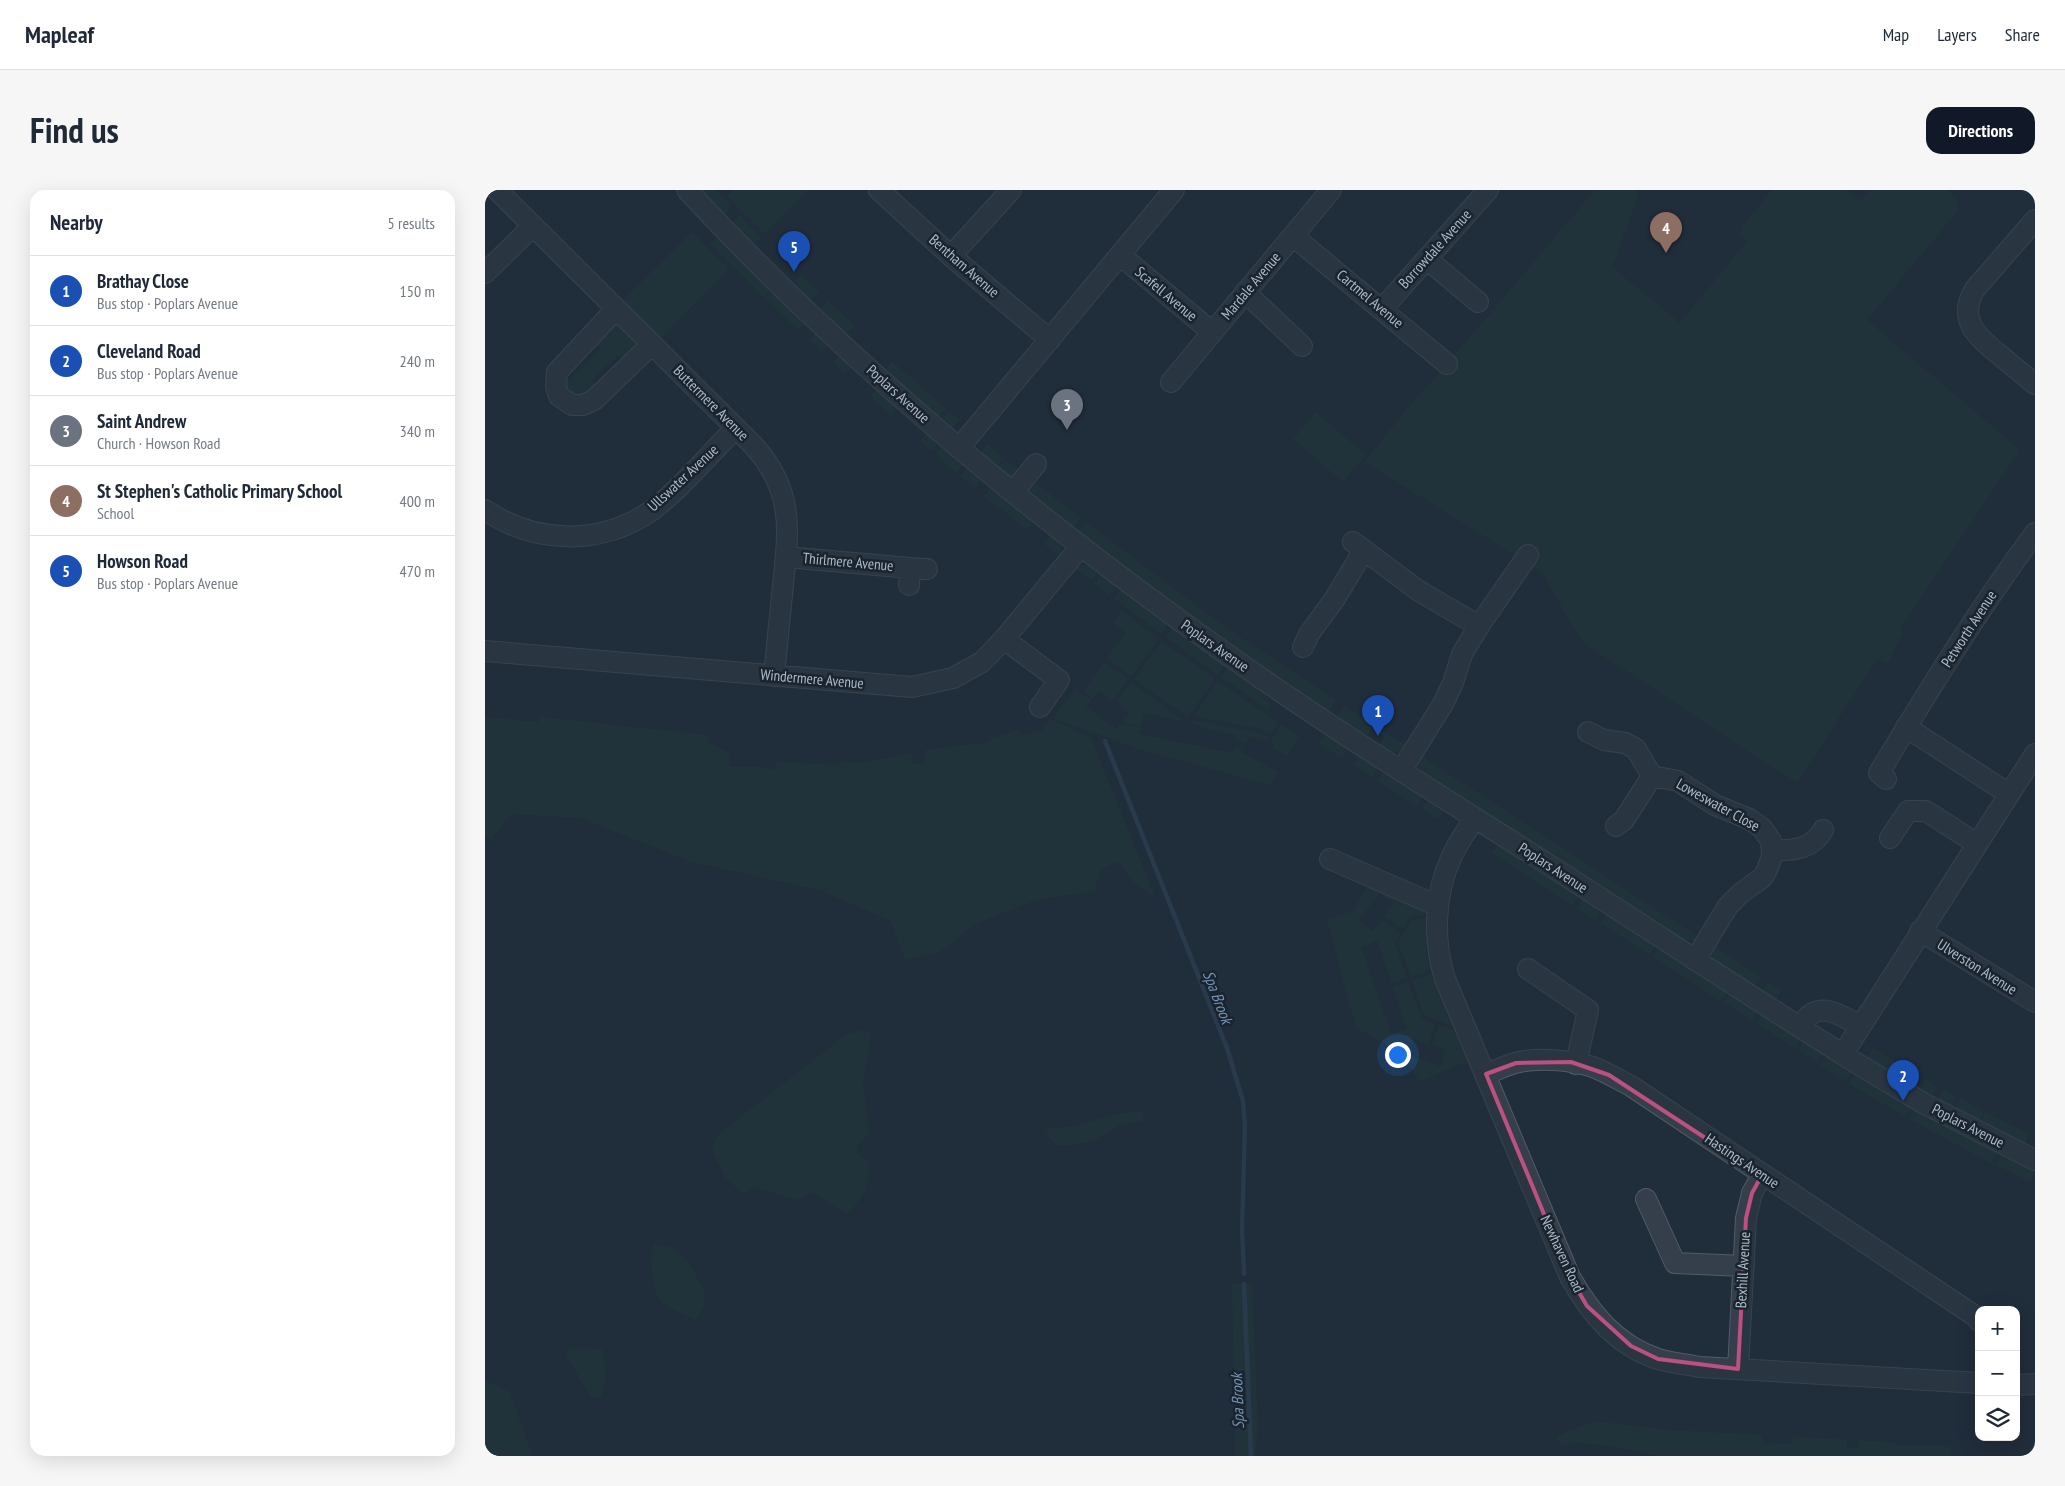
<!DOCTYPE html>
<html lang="en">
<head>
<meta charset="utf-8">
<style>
	body { margin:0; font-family:"PT Sans Narrow",sans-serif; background:#f6f6f7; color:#1f2937 }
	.controls { position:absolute; right:15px; bottom:15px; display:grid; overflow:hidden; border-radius:10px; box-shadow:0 5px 20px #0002 }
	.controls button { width:45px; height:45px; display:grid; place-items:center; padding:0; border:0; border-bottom:1px solid #e0e1e3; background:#fff; color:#1f2937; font:25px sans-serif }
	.you { position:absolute; left:912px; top:864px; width:18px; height:18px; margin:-12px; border:4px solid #fff; border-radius:50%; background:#1a73e8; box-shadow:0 0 0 8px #1a73e833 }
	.badge { display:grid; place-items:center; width:32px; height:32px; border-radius:50%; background:#111827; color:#fff; font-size:16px; font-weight:700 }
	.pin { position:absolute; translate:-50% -41px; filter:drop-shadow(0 1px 2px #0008) }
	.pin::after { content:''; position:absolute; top:26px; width:18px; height:15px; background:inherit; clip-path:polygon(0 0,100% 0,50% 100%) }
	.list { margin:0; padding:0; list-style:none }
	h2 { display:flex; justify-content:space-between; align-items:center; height:65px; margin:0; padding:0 20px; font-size:21px }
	h2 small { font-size:16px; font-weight:400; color:#747a83 }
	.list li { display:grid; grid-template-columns:32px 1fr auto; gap:15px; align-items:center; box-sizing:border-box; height:70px; padding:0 20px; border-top:1px solid #e0e1e3 }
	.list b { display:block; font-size:19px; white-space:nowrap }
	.list p { margin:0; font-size:16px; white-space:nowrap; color:#747a83 }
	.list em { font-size:16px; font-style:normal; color:#747a83 }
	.icon { flex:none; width:28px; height:28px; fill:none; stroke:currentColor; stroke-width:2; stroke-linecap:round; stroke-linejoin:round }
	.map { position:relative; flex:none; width:1550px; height:1266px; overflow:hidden; border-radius:15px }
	header { display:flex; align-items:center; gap:30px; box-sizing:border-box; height:70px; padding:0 25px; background:#fff; border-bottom:1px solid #e0e1e3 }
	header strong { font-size:24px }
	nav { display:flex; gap:28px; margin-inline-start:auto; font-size:18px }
	.intro { display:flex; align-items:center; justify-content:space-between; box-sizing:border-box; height:120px; padding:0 30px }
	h1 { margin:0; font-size:35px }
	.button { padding:12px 22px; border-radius:15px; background:#111827; color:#fff; font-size:18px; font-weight:700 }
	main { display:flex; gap:30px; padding:0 30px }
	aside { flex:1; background:#fff; border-radius:15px; box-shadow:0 5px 20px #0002 }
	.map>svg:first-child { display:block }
</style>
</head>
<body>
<header>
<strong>Mapleaf</strong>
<nav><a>Map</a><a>Layers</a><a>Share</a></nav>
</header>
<div class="intro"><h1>Find us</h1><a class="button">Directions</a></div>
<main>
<aside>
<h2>Nearby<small>5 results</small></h2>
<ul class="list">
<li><span class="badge" style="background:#1a4fb4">1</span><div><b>Brathay Close</b><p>Bus stop · Poplars Avenue</p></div><em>150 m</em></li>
<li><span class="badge" style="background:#1a4fb4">2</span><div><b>Cleveland Road</b><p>Bus stop · Poplars Avenue</p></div><em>240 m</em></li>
<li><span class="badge" style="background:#6b7280">3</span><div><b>Saint Andrew</b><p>Church · Howson Road</p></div><em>340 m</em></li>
<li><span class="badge" style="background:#8d6e63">4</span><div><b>St Stephen's Catholic Primary School</b><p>School</p></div><em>400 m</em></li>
<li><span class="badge" style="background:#1a4fb4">5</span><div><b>Howson Road</b><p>Bus stop · Poplars Avenue</p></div><em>470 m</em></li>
</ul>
</aside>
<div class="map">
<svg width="1550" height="1266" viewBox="0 0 1550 1266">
	<rect width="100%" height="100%" fill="#202d3a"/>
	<path fill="#223a3b" d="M211,0H231L244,13V21L237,27Z
		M248,0H323L280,44L242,6Z
		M1110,0H1152V9L1129,72L1126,76L1195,133L1262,51L1255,45L1258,35L1287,0H1361L1375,11L1386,0H1463L1471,9L1474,19L1382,130L1535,260L1415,439L1418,442L1403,474L1392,469L1312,593L1100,454L1084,430L1057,382L880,272L919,222L962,174Z
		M255,25L277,48L266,57L244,35Z
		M207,42L244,79L175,149L137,111Z
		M235,44L288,97L278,107L225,54Z
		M316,85L334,102L324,112L310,90Z
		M289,99L322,130L313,140L280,108Z
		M343,111L370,136L360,146L334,121Z
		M130,134H136L154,153L144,170L132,166L106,191L117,196L108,206L83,208L78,181L83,192L116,159L108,151Z
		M333,141L346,152L336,162L324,150Z
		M357,163L370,174L360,184L348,173Z
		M407,171L461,219L452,229L399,181Z
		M393,197L415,216L406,226L385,206Z
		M464,221L475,230L466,240L455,231Z
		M831,222L881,265L858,292L808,249Z
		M444,241L455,251L446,261L435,251Z
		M458,254L480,273L471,283L450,264Z
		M502,254L519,268L510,278L494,264Z
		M521,270L539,284L527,291L512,280Z
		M484,276L498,288L489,298L475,286Z
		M544,288L596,328L587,340L539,302Z
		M507,297L549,331L542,340L499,306Z
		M601,332L740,437L851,510L841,526L592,343Z
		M568,343L576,356L575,367L559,354Z
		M597,375H606L615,380L607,391L590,378Z
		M617,382L633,394L624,405L609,393Z
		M638,398L684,433L676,444L629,408Z
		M637,420L674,449L646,487L622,468L641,443L628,433Z
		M688,436L741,474L733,485L680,447Z
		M677,451L730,489L703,527L649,489Z
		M620,472L644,489L627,511L614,501L608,509L598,501Z
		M744,475L762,487L783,508L781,511L787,515L783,520L736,487Z
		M733,491L793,532L785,545L776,539L709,526Z
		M646,492L700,532L665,524L658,526L656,536L637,533L644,523L635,516L636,514L632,511Z
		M591,499L606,510L601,517L631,539L635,534L655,537L654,544L747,563L749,557L758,558L756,562L793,582L785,595L657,560L567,528Z
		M859,516L889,535L882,545L878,543L876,547L849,531Z
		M0,527L54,532V527L224,545L223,551L245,564L244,577H280L281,579L290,580L291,572L353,575L354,572L377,573L428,563L427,574H440V560L506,552L505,549L533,540L536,545L557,540L565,529L606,548L670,707L650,694L633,671L615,680L610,701L552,710L490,734L455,762L420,770L406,731L334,700L207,672L95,628L27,624L6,649L0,647Z
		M707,530L775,543L784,548L782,551L777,548L775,551L765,546L760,553L751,550L752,545L716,538V536L705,533Z
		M796,535L814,546L802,566L788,558L789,555L785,552Z
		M891,537L925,558C912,566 906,563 893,557L899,546L889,540Z
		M842,542L862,555L863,559L857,568L834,554Z
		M875,564L894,576L887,587L868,575Z
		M935,565L1215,748L1211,750L1198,752L935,582L934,574Z
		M901,581L939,605L932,616L892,591L897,583Z
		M944,607L961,618L953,629L937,619Z
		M1014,652L1095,704L1087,715L1007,663Z
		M885,693L943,715L941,724L925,727L918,739L899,726L908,713L894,703L874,731L888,741L897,730L916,743L910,753L922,788L907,793L892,751L876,757L906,844L922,839L908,797L923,791L937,829L950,834L944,854L929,849L923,865L955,876L961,860L947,855L954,835L969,840L982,871L934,892C923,864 897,851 871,838L842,729L868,721Z
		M1099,706L1117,718L1110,730L1092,718Z
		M1123,721L1172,753L1164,765L1115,733Z
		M941,728V760L945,780L926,787L913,752L927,730Z
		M1175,755L1244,799L1236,811L1168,767Z
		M1227,755L1276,787L1269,798L1228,770Z
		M946,784L967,836L939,825L927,791Z
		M1284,792L1297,801L1290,812L1276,803Z
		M1246,801L1275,819L1268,831L1239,812Z
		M1278,822L1317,847L1310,858L1271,833Z
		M378,840L386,845L378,894L384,944L371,958L373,965L383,971C386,996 379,1007 362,1024L328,1002L311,1010L271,997L259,1004L240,988L227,960L232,946L360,845Z
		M1320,849L1339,861L1332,872L1313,860Z
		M1388,858L1423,879L1415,891L1381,870Z
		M1342,864L1350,869L1349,871L1353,874L1355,872L1368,880L1361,891L1335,875Z
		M1371,882L1414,907L1412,910L1426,918L1421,927L1364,894Z
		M1441,889L1453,897L1447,907L1435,900Z
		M1458,899L1471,906L1465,917L1452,910Z
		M1476,908L1499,921L1493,933L1470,920Z
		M1431,917L1512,960L1506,973L1424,929Z
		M658,922L657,931L636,935L607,951L588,955H572L561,945L564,938L589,936L636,923Z
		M1500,922L1544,944L1538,957L1494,933Z
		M1517,963L1550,978L1546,992L1511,975Z
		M169,1054L188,1058L204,1073L220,1102L219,1115L211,1130C202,1125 182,1118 176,1111C167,1101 164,1066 169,1054Z
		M747,1094H767L773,1238L770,1266H750Z
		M84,1158L117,1159L121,1185L116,1207L107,1208L81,1166Z
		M0,1191L25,1202L47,1266H0Z
		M1109,1231L1184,1240L1277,1245V1253L1306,1254L1307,1246L1362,1250V1258H1374V1251L1409,1252L1410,1255H1455L1466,1258L1465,1265L1470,1266H1174L1121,1255L1091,1253L1076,1255L1071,1246Z"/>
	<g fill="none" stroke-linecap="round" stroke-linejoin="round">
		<path stroke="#324a63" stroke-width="4.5" d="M620,551L742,858L758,911L760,935L757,1038L759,1084
			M759,1094L766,1266"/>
		<g stroke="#515c68" stroke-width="22">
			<path id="minor" d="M12,0L268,255C309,300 304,338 298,395C295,425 292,456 289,486
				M202,0C364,174 549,328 743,465C847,539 956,606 1064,675C1167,741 1269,809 1373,874L1438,913L1550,970
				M394,0L466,66L565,150
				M1550,30L1490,99C1471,131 1494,148 1517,167C1528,176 1539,185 1550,194
				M808,46L962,174
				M635,65L727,142
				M466,66L526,0
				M942,69L993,112
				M0,83L48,36
				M760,102L817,156
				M131,119L72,182L71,197L74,206L87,215H98L109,210L167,154
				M897,119L1003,0
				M686,192L846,0
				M474,258L689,0
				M528,302L551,274
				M0,320C50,354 115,356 166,321C197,298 223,265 251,238
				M868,352L934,401L994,436
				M301,367L425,378
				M424,395L425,378L442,379
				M519,449L574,490L555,517
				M818,457L824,444L849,410L879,360
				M0,461L427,497L468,488L497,472L519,449L596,356
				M1421,537L1524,604
				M1103,542L1119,550L1140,553L1151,559L1167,586L1193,591L1230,615L1264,629L1277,638L1286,651L1287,666L1282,680L1277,688L1256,703L1243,716L1210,770
				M916,581L958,514L968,493L977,464L994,436L1043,365
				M1401,589L1394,583C1443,501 1493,420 1550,343
				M990,628C981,641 972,654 966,668C949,705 948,751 960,789L1085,1087C1106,1124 1131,1155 1173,1169C1186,1173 1201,1174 1215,1177L1494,1193
				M1131,636L1139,630L1167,586
				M1405,648L1423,621H1441L1492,654
				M1287,660C1307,661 1328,659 1338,640
				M845,669L953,716
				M1435,741L1550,812
				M1043,779L1103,820L1091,874
				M1315,837C1332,808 1351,824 1375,835
				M1358,864L1550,564
				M1001,884C1010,881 1020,876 1030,873C1053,867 1085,870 1108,877C1121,882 1134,890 1146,896L1490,1126L1494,1131
				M1161,1009L1190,1073L1259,1076
				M1253,1179L1261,1028L1267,1003L1277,985
				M1531,1195L1550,1194"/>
		</g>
		<use href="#minor" stroke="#343f4b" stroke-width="20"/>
	</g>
	<path d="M0 0H1550V1266H0ZM1086,872L1124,885L1277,985L1267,1003L1261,1028L1253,1179L1173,1169L1146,1156L1102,1116L1085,1087L1001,884L1031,873Z" fill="#202d3a" fill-opacity=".55" fill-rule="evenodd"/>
	<path fill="none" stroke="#bb5081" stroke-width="4" stroke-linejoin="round" d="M1086,872L1124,885L1277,985L1267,1003L1261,1028L1253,1179L1173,1169L1146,1156L1102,1116L1085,1087L1001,884L1031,873Z"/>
	<g text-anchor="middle" stroke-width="5" stroke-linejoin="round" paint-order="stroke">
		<g font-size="15" fill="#aeb9c7" stroke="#19242f">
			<text transform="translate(950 59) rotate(-48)" y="5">Borrowdale Avenue</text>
			<text transform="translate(479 76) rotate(41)" y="5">Bentham Avenue</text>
			<text transform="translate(766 96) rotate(-50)" y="5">Mardale Avenue</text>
			<text transform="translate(681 104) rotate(40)" y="5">Scafell Avenue</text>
			<text transform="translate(885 109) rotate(40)" y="5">Cartmel Avenue</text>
			<text transform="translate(413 204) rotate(42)" y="5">Poplars Avenue</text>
			<text transform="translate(226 213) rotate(45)" y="5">Buttermere Avenue</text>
			<text transform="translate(198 288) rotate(-43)" y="5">Ullswater Avenue</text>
			<text transform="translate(363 372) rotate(5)" y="5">Thirlmere Avenue</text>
			<text transform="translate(1484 439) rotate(-57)" y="5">Petworth Avenue</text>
			<text transform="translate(730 456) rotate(35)" y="5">Poplars Avenue</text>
			<text transform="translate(327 489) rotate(5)" y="5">Windermere Avenue</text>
			<text transform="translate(1233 615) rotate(29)" y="5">Loweswater Close</text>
			<text transform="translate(1068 678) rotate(33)" y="5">Poplars Avenue</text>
			<text transform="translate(1492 777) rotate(32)" y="5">Ulverston Avenue</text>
			<text transform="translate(1483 936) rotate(27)" y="5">Poplars Avenue</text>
			<text transform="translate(1257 971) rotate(34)" y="5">Hastings Avenue</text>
			<text transform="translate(1077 1064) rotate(65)" y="5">Newhaven Road</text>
			<text transform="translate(1258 1080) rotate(-87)" y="5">Bexhill Avenue</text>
		</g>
		<g font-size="16" font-style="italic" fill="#7492b1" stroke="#19242f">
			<text transform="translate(733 807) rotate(69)" y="6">Spa Brook</text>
			<text transform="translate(752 1211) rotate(-92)" y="6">Spa Brook</text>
		</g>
	</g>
</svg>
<div class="controls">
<button>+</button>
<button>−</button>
<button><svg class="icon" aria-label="layers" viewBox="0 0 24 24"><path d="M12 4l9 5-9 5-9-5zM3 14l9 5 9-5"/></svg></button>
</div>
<div class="you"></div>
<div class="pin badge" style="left:893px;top:546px;background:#1a4fb4">1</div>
<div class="pin badge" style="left:1418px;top:911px;background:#1a4fb4">2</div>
<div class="pin badge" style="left:582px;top:240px;background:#6b7280">3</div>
<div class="pin badge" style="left:1181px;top:63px;background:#8d6e63">4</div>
<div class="pin badge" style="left:309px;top:82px;background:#1a4fb4">5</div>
</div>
</main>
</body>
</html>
